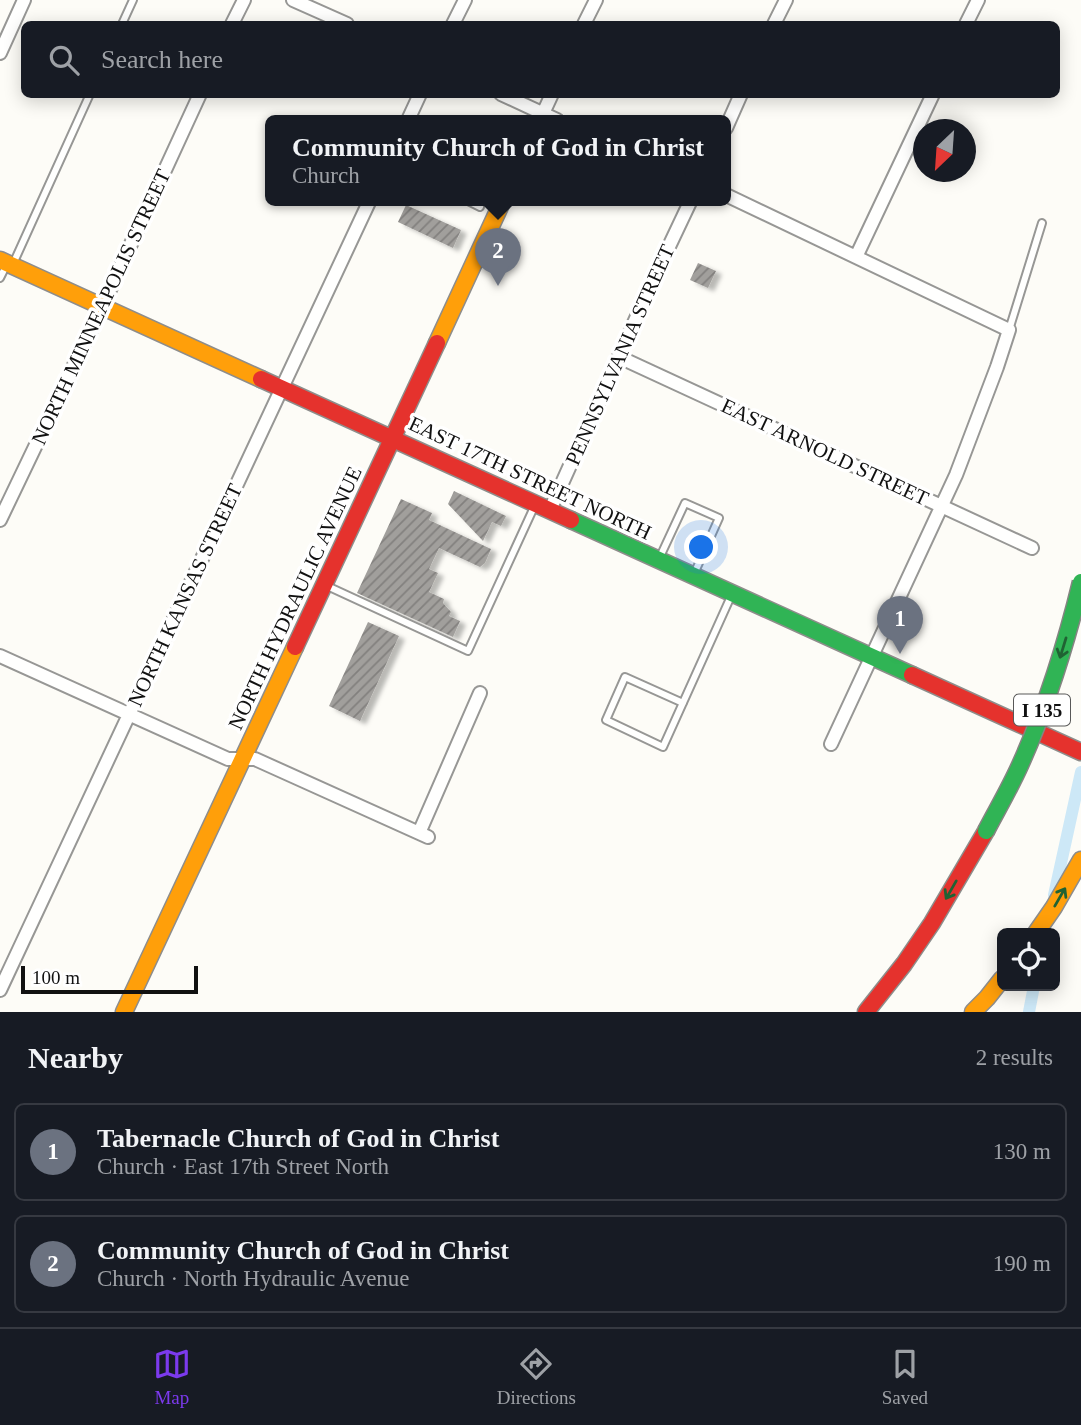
<!DOCTYPE html>
<html lang="en">
<head>
<meta charset="utf-8">
<style>
	body { margin:0; font-family:Georgia,serif; background:#20242c; color:#f1f3f6 }
	.controls { position:absolute; right:21px; bottom:21px; display:grid; overflow:hidden; border-radius:10px; box-shadow:0 4px 18px #0003 }
	.controls button { width:63px; height:63px; display:grid; place-items:center; padding:0; border:0; border-bottom:2px solid #363941; background:#171b24; color:#f1f3f6; font:35px sans-serif }
	.compass { position:absolute; left:913px; top:119px; width:63px; height:63px; border-radius:50%; background:#171b24; box-shadow:0 4px 18px #0003; rotate:205deg }
	.scale { position:absolute; left:21px; bottom:18px; width:177px; box-sizing:border-box; padding-left:7px; border:4px solid #111; border-top:0; font-size:19px; line-height:24px; white-space:nowrap; color:#111; -webkit-text-stroke:5px #fff; paint-order:stroke }
	.you { position:absolute; left:702px; top:548px; width:24px; height:24px; margin:-18px; border:5px solid #fff; border-radius:50%; background:#1a73e8; box-shadow:0 0 0 10px #1a73e833 }
	.badge { display:grid; place-items:center; width:46px; height:46px; border-radius:50%; background:#7c3aed; color:#fff; font-size:23px; font-weight:700 }
	.pin { position:absolute; translate:-50% -58px; filter:drop-shadow(0 2px 4px #0008) }
	.pin::after { content:''; position:absolute; top:37px; width:24px; height:21px; background:inherit; clip-path:polygon(0 0,100% 0,50% 100%) }
	.popup { position:absolute; left:265px; top:115px; width:466px; height:91px; box-sizing:border-box; display:grid; place-content:center; border-radius:10px; background:#171b24; filter:drop-shadow(0 2px 5px #0005); font-size:23px; white-space:nowrap; color:#9ea1a6 }
	.popup b { font-size:26px; color:#f1f3f6 }
	.popup::after { content:''; position:absolute; left:50%; top:100%; margin-left:-14px; border:14px solid transparent; border-top-color:#171b24 }
	.list { margin:0; padding:0; list-style:none }
	h2 { display:flex; justify-content:space-between; align-items:center; height:91px; margin:0; padding:0 28px; font-size:30px }
	h2 small { font-size:23px; font-weight:400; color:#9ea1a6 }
	.list li { display:grid; grid-template-columns:46px 1fr auto; gap:21px; align-items:center; box-sizing:border-box; height:98px; margin:0 14px 14px; padding:0 14px; border:2px solid #363941; border-radius:10px }
	.list b { display:block; font-size:26px; white-space:nowrap }
	.list p { margin:0; font-size:23px; white-space:nowrap; color:#9ea1a6 }
	.list em { font-size:23px; font-style:normal; color:#9ea1a6 }
	.icon { flex:none; width:38px; height:38px; fill:none; stroke:currentColor; stroke-width:2; stroke-linecap:round; stroke-linejoin:round }
	.map { position:relative; flex:none; width:1081px; height:1012px; overflow:hidden }
	.search { position:absolute; background:#171b24; box-shadow:0 4px 18px #0003; left:21px; right:21px; top:21px; height:77px; display:flex; align-items:center; gap:18px; box-sizing:border-box; padding:0 24px; border-radius:10px; color:#9ea1a6; font-size:26px }
	.sheet { height:315px; background:#171b24 }
	nav { display:flex; justify-content:space-around; align-items:center; box-sizing:border-box; height:98px; border-top:2px solid #363941; background:#171b24; font-size:19px; color:#9ea1a6 }
	nav a { display:grid; justify-items:center; gap:4px }
	nav .on { color:#7c3aed }
	.map>svg:first-child { display:block }
</style>
</head>
<body>
<div class="map">
<svg width="1081" height="1012" viewBox="0 0 1081 1012">
	<defs>
		<pattern id="building-hatch" width="6" height="6" patternUnits="userSpaceOnUse" patternTransform="scale(1.75)"><rect width="6" height="6" fill="#a19f9c"/><path d="M-1 1l2-2M0 6l6-6M5 7l2-2" fill="none" stroke="#82807e"/></pattern>
		<filter id="shadow"><feDropShadow dx="6" dy="3.5" stdDeviation="2" flood-color="#0004"/></filter>
	</defs>
	<rect width="100%" height="100%" fill="#fdfcf7"/>
	<g fill="none" stroke-linecap="round" stroke-linejoin="round">
		<path stroke="#cde8f7" stroke-width="12" d="M1054,895L1081,772
			M1029,1012L1034,986"/>
	</g>
	<path fill="url(#building-hatch)" filter="url(#shadow)" d="M406,205L461,230L453,248L398,222Z
		M698,263L716,271L708,288L690,280Z
		M454,491L506,516L501,526L492,522L483,541L448,504Z
		M401,499L432,513L429,520L491,549L485,563L480,567L439,548L429,569L438,573L429,592L444,599L443,603L451,612L449,616L460,621L453,637L357,593Z
		M368,622L399,636L360,721L329,706Z"/>
	<g fill="none" stroke-linecap="round" stroke-linejoin="round">
		<g stroke="#979795" stroke-width="10">
			<path id="lane" d="M122,24L133,0
				M466,200L480,207
				M13,264L90,94
				M0,278L7,264
				M1009,330L1042,223
				M659,559L685,503L719,518L694,574
				M325,585L468,651L535,505
				M683,703L625,677L606,720L663,747L732,594"/>
		</g>
		<g stroke="#979795" stroke-width="16">
			<path id="street" d="M293,0L347,24
				M232,24L244,0
				M453,24L465,0
				M584,24L596,0
				M774,24L786,0
				M966,24L978,0
				M0,53L24,0
				M501,94L557,120
				M408,120L420,94
				M540,120L552,94
				M726,128L741,94
				M726,195L1009,330L997,367L956,475L831,744
				M856,257L933,94
				M619,357L1032,548
				M550,510L656,274L691,200
				M0,520L102,307L200,94
				M0,656L228,759H255L428,837
				M419,833L480,693
				M0,990L370,200"/>
		</g>
		<g stroke="#8e8d8b" stroke-width="19">
			<path id="fast" d="M571,520L912,675"/>
		</g>
		<g stroke="#8e8d8b" stroke-width="19">
			<path id="slow" d="M0,260L261,379
				M437,343L503,200
				M1036,933L1054,907L1081,860
				M124,1012L295,647
				M973,1012L987,998L1002,979"/>
		</g>
		<g stroke="#8e8d8b" stroke-width="19">
			<path id="jam" d="M261,379L571,520
				M295,647L437,343
				M912,675L1081,752
				M866,1012L904,964L932,923L986,831"/>
		</g>
		<use href="#lane" stroke="#fffffe" stroke-width="6"/>
		<use href="#street" stroke="#fffffe" stroke-width="12"/>
		<use href="#fast" stroke="#30b455" stroke-width="16"/>
		<use href="#slow" stroke="#ff9f0a" stroke-width="16"/>
		<use href="#jam" stroke="#e5322d" stroke-width="16"/>
		<g stroke="#858482" stroke-width="19" stroke-linecap="butt">
			<path id="fast-bridge" d="M986,831C998,808 1011,786 1021,763C1047,705 1066,644 1081,582"/>
		</g>
		<use href="#fast-bridge" stroke="#30b455" stroke-width="16"/>
	</g>
	<defs><path id="oneway-shaft" d="M-6 0H5M1.5-3L5.5 0L1.5 3" fill="none" stroke-width="1.6" stroke-linecap="round" stroke-linejoin="round" transform="scale(1.75)"/></defs>
	<g stroke="#206233">
		<use href="#oneway-shaft" transform="translate(1063 648) rotate(107)"/>
		<use href="#oneway-shaft" transform="translate(951 890) rotate(120)"/>
		<use href="#oneway-shaft" transform="translate(1060 897) rotate(-60)"/>
	</g>
	<g text-anchor="middle" stroke-width="7" stroke-linejoin="round" paint-order="stroke">
		<rect fill="#fff" stroke="#585858" stroke-width="2" x="1014" y="694.5" width="56" height="31" rx="5"/>
		<g font-size="19" font-weight="bold" fill="#111">
			<text x="1042" y="717">I 135</text>
		</g>
		<g font-size="21" fill="#111" stroke="#fff">
			<text transform="translate(101 307) rotate(-65)" y="7">NORTH MINNEAPOLIS STREET</text>
			<text transform="translate(620 355) rotate(-66)" y="7">PENNSYLVANIA STREET</text>
			<text transform="translate(825 452) rotate(25)" y="7">EAST ARNOLD STREET</text>
			<text transform="translate(530 478) rotate(25)" y="7">EAST 17TH STREET NORTH</text>
			<text transform="translate(185 595) rotate(-65)" y="7">NORTH KANSAS STREET</text>
			<text transform="translate(295 598) rotate(-65)" y="7">NORTH HYDRAULIC AVENUE</text>
		</g>
	</g>
</svg>
<div class="controls">
<button><svg class="icon" aria-label="locate" viewBox="0 0 24 24"><circle cx="12" cy="12" r="6"/><path d="M12 2v4M12 18v4M2 12h4M18 12h4"/></svg></button>
</div>
<svg class="compass" viewBox="-18 -18 36 36"><path d="M0-13l5 13h-10z" fill="#e53935"/><path d="M0 13l5-13h-10z" fill="#9ea1a6"/></svg>
<div class="scale">100 m</div>
<div class="you"></div>
<div class="pin badge" style="left:900px;top:654px;background:#6b7280">1</div>
<div class="pin badge" style="left:498px;top:286px;background:#6b7280">2</div>
<div class="popup"><b>Community Church of God in Christ</b>Church</div>
<div class="search"><svg class="icon" aria-label="search" viewBox="0 0 24 24"><circle cx="10" cy="10" r="6"/><path d="M15 15l6 6"/></svg>Search here</div>
</div>
<section class="sheet">
<h2>Nearby<small>2 results</small></h2>
<ul class="list">
<li><span class="badge" style="background:#6b7280">1</span><div><b>Tabernacle Church of God in Christ</b><p>Church · East 17th Street North</p></div><em>130 m</em></li>
<li><span class="badge" style="background:#6b7280">2</span><div><b>Community Church of God in Christ</b><p>Church · North Hydraulic Avenue</p></div><em>190 m</em></li>
</ul>
</section>
<nav>
<a class="on"><svg class="icon" aria-label="map" viewBox="0 0 24 24"><path d="M3 6l6-2 6 2 6-2v14l-6 2-6-2-6 2zM9 4v14M15 6v14"/></svg>Map</a>
<a><svg class="icon" aria-label="directions" viewBox="0 0 24 24"><path d="M12 3l9 9-9 9-9-9zM9 14v-3h6M13 9l2 2-2 2"/></svg>Directions</a>
<a><svg class="icon" aria-label="saved" viewBox="0 0 24 24"><path d="M7 4h10v16l-5-4-5 4z"/></svg>Saved</a>
</nav>
</body>
</html>
